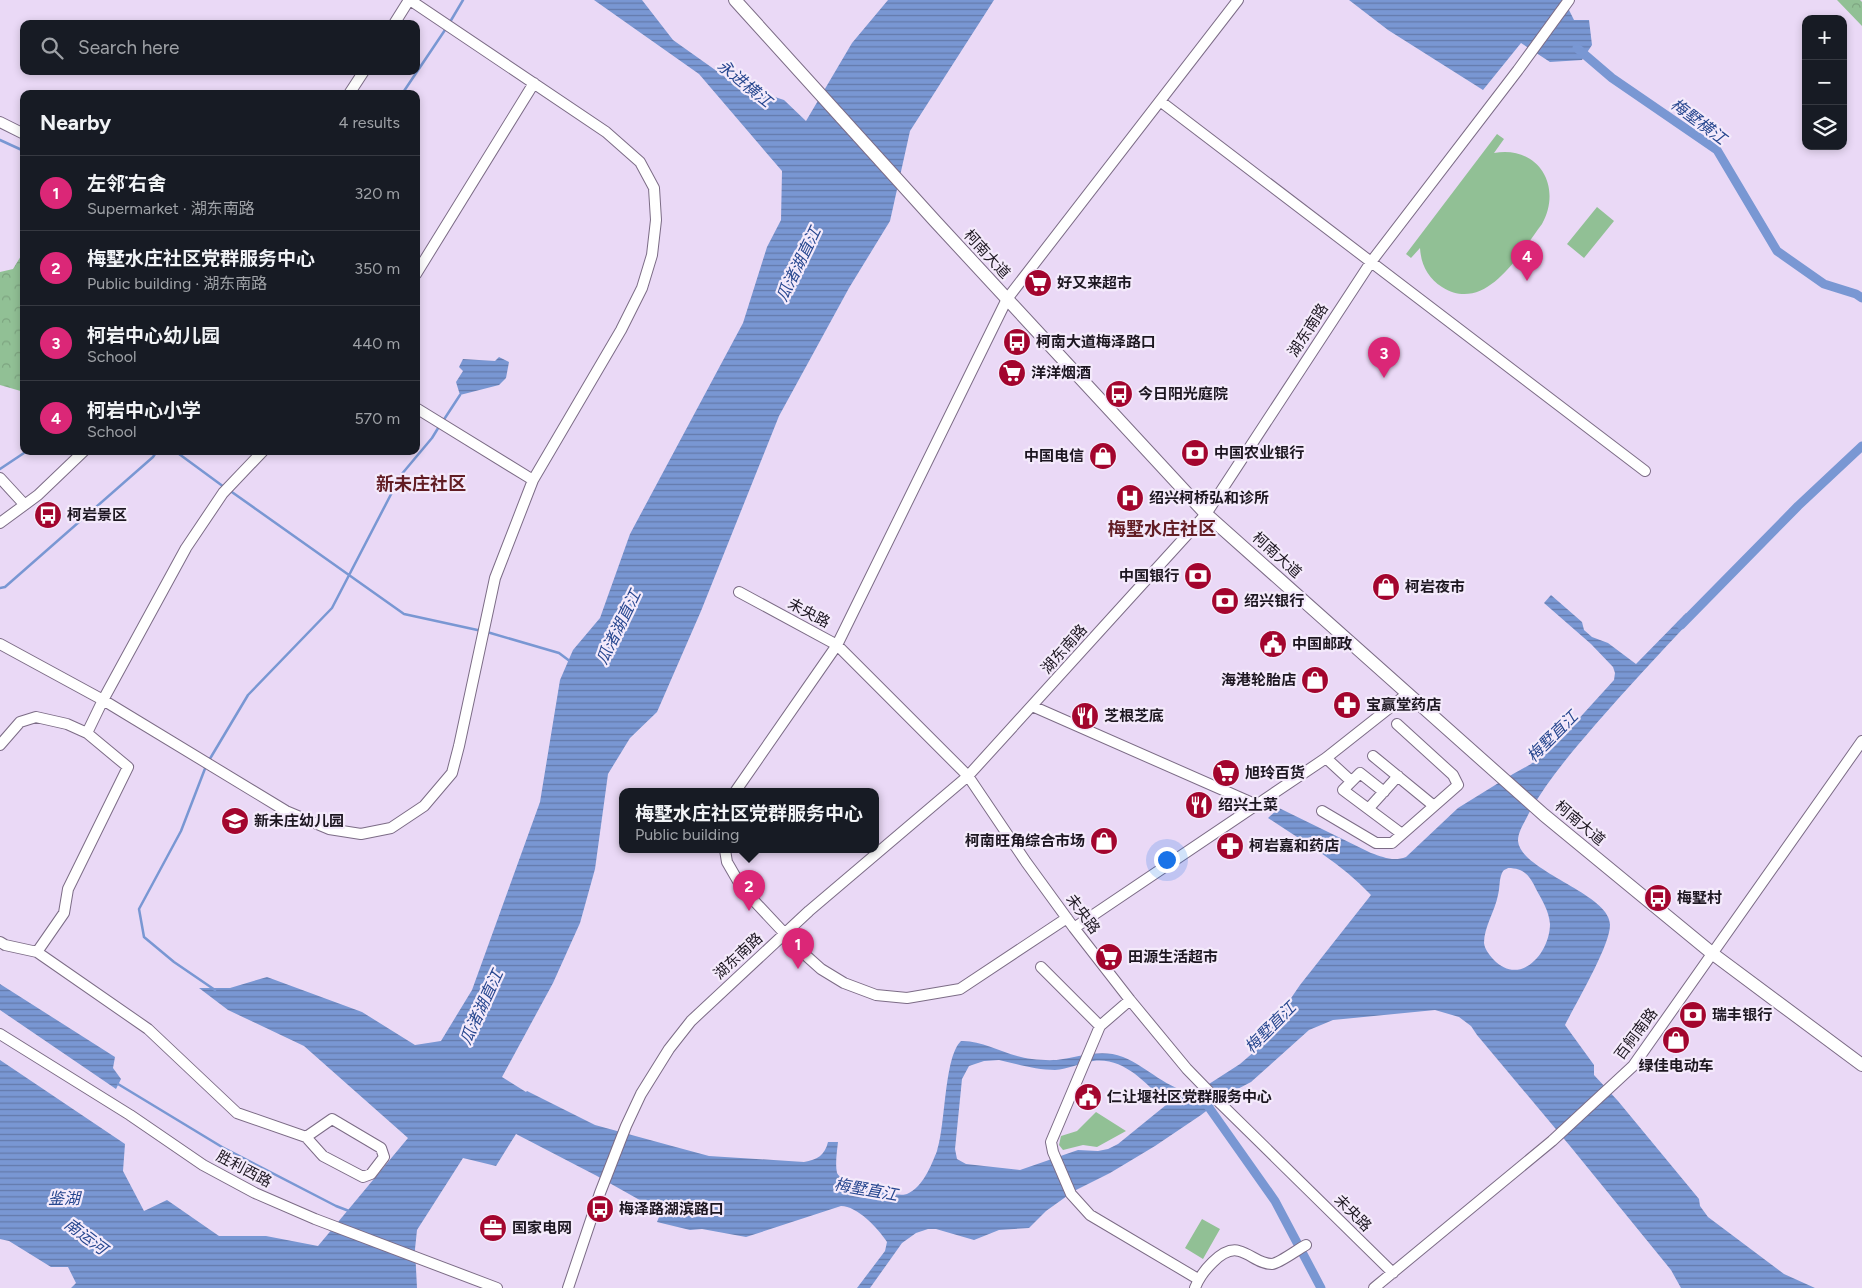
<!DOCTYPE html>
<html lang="en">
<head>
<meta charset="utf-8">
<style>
	body { margin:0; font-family:Figtree,"Noto Sans SC",sans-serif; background:#242831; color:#f1f3f6 }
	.controls { position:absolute; right:15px; top:15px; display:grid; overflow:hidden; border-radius:10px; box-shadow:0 2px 8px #0003 }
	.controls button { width:45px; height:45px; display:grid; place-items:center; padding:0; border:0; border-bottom:1px solid #363941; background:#171b24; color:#f1f3f6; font:25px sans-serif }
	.you { position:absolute; left:1166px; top:859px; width:18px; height:18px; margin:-12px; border:4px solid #fff; border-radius:50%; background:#1a73e8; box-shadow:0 0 0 8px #1a73e833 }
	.badge { display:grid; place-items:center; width:32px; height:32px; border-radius:50%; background:#db2777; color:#fff; font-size:16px; font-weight:700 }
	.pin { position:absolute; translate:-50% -41px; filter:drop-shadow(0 1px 2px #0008) }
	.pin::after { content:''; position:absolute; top:26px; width:18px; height:15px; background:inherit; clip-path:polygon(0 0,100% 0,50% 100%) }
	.popup { position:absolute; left:619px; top:788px; width:260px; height:65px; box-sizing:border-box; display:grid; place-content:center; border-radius:10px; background:#171b24; filter:drop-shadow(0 1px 4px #0005); font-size:16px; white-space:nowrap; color:#9ea1a6 }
	.popup b { font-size:19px; color:#f1f3f6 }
	.popup::after { content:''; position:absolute; left:50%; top:100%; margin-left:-10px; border:10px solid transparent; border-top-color:#171b24 }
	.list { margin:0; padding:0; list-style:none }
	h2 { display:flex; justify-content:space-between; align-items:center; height:65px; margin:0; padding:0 20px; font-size:21px }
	h2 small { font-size:16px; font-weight:400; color:#9ea1a6 }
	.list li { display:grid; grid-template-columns:32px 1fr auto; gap:15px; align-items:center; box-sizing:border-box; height:75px; padding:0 20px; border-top:1px solid #363941 }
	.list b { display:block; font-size:19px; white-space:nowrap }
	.list p { margin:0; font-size:16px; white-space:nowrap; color:#9ea1a6 }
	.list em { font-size:16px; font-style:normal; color:#9ea1a6 }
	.icon { flex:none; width:28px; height:28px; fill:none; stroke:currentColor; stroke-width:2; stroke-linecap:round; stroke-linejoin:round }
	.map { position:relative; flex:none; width:1862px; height:1288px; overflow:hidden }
	.search { position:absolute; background:#171b24; box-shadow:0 2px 8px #0003; left:20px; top:20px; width:400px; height:55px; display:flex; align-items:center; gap:12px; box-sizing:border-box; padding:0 18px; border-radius:10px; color:#9ea1a6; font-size:19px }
	.panel { position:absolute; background:#171b24; box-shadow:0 2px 8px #0003; left:20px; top:90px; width:400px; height:365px; border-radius:10px }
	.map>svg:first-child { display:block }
</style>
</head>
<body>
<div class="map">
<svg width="1862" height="1288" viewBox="0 0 1862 1288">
	<defs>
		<pattern id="forest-crowns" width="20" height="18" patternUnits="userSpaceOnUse" patternTransform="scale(1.25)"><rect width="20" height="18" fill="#91c095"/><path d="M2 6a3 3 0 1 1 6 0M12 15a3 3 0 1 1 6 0" fill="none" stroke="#7da480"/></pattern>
		<pattern id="water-rules" width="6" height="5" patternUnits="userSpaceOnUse" patternTransform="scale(1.25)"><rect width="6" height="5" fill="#7997d3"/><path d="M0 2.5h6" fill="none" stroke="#637aab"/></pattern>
	</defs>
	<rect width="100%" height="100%" fill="#ead9f6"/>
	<path fill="url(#forest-crowns)" d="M1837,0H1860L1862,2V26Z
		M24,251V365L21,367L24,368V392L0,385V272L13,269Z"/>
	<path fill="#91c095" d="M1497,134L1504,139L1494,153C1538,145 1563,186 1542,224C1520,253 1486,315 1442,287C1428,278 1421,265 1420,248L1411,258L1406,254Z
		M1597,207L1614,221L1584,258L1567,244Z
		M1096,1112L1126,1131L1097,1147L1083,1145L1063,1150L1059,1145L1061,1136L1077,1131Z
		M1202,1219L1220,1229L1203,1259L1185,1248Z"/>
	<path fill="url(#water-rules)" fill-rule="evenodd" d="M594,0H642L673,40L735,84L784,100L806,121L852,43L888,0H994L910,131L890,221L849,288L779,416L701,611L657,712L630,738L608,774L595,869L580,923L553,983L502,1077L526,1092L527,1091L595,1125L672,1146L709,1156L804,1162C817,1160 825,1155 828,1142H838C837,1151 835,1164 837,1173C841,1184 897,1198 907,1194C923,1187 931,1166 937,1151C946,1124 944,1057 961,1041C984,1040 1008,1057 1032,1059C1042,1060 1053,1061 1063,1059C1083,1056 1102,1049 1123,1057C1148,1067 1167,1090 1195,1093L1240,1064L1255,1051L1300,985L1371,895C1342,864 1304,842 1268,818L1279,808L1371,853C1383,857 1393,862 1406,857L1458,808L1513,774L1531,764L1564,735L1614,680L1615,673L1613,667L1591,644L1544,603L1551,595L1582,622L1584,630L1592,637L1608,643L1636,664L1686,613L1692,619C1659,654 1626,689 1595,725C1571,753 1547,781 1529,813C1525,822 1518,831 1518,841C1520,871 1611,894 1610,925C1610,946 1576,1003 1565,1025L1594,1065V1075L1618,1101L1699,1199L1700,1206L1708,1217L1784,1274L1815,1288H1681L1671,1270L1570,1146L1477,1035L1471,1026L1459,1017L1435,1010L1333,1020L1309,1030L1251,1082L1230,1093L1201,1115L1155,1146L1110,1173L1074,1191L1046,1211L1029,1228L999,1230L974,1240L936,1229H928L916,1233L902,1243L870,1288H857L885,1251L887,1242C878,1228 857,1206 841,1206L746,1237L702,1229L690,1230L657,1222L661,1212L597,1176L516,1134L496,1166L463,1158L417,1230L415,1249L417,1288H71L76,1283L68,1267H51L9,1241L0,1239V1060L125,1144L123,1171L144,1211L167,1200L219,1236H266L318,1246L408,1138L304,1046L228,1010L199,988H230L267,977L362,1012L415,1045L441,1041L472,990L540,802L560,680L573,650L600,618L630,534L743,323L767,247L781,220L782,171L699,74ZM1508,868C1524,868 1530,876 1536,889C1542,900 1549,911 1550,924C1550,953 1520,988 1493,959C1489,954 1485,950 1484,943C1484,927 1495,911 1498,895C1500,888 1499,879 1502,873C1504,869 1505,870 1508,868ZM999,1060C1017,1064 1037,1070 1055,1070C1068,1069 1080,1063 1093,1061C1123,1057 1145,1082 1164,1101L1166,1105L1118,1144L1108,1149L1098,1151L1078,1150L1020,1170L966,1164L957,1159L955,1149L962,1079L969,1066L984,1061Z
		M1349,0H1564L1574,20H1589L1592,45L1582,60L1550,62L1521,43L1483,90L1388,30Z
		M499,357L509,362L506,378L499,385L460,395L456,382L463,371L459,367L463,359L495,361Z
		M0,984L115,1057L113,1068L121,1079L116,1089L0,1010Z"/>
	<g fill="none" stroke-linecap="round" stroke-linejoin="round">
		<path stroke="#7997d3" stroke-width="2.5" d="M450,22L463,0
			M402,94L447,27
			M0,140L24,151
			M443,421L460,395
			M175,451L224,487
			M0,469L27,451
			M229,490L404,614L482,631
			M0,588L5,587L153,457L157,451
			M487,632L559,653L571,662
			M208,762L248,695L332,608L401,475L432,438L440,425
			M206,766L181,831L139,909L144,937L174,962L215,990
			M118,1084L222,1147L336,1206L349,1211"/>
		<path stroke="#7997d3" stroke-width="9" d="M1577,48L1612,78L1717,150L1777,251L1824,284L1856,294L1862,298
			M1681,625L1798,506L1862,446
			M1203,1099L1275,1201L1321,1288"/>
		<g stroke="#7c6c86" stroke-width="12">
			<path id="minor" d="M394,24L409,0
				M349,94L364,71
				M1160,101L1645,471
				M0,122L24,134
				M416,274L534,83
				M416,408L533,480
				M0,478L24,504
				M0,523L38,495L84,451
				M739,592L837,645L968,776L1026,862L1074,928L1130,1000L1187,1069L1221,1104L1393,1273
				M0,644L103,700L286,811L329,829L361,834L391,828L424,806L452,773L459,746L495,578L533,480L621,330L642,288L652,255L656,220L654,188L640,162L606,132L410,0
				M1032,706L1257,805
				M87,733L103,700L186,548L223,493L263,451
				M0,745L20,722L36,717L67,724L87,733L128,767L68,889L64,913L37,952L5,945L0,942
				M1373,756L1434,806
				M1326,758L1351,781
				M735,792L837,645L1007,299L1238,0
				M1384,792L1360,773L1343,790L1402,834
				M1369,808L1398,776
				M1322,811L1376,843H1392L1458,785L1453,775L1397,724
				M725,850L727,862L742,888L802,952L821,969L844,983L876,995L907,998L960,989L1067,918
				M1074,928L1326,758L1407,694
				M37,952L148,1029L237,1113L306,1137L323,1156L363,1177L371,1174L384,1157L381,1148L332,1119L306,1137
				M1041,967L1100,1026
				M1130,1000L1100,1026L1051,1142L1053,1152L1071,1194L1090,1215L1198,1279
				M0,1034L130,1115L203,1165L255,1193L315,1219L497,1288
				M568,1288L600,1193L626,1126L641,1094L669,1049L691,1021L809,911L968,776L1206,514L1371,262L1518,70L1569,0
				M1195,1288C1200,1274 1222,1246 1239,1251C1251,1254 1259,1264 1272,1264C1280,1263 1298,1249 1306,1245
				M1374,1288L1552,1141L1633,1066L1862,741"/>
		</g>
		<g stroke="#7c6c86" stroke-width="14">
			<path id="major" d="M735,0L935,221L1206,514L1544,815L1713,954L1862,1065"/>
		</g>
		<use href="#minor" stroke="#fff" stroke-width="10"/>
		<use href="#major" stroke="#fff" stroke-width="12"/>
	</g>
	<defs>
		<g id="supermarket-disc" transform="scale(1.4375)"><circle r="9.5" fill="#a3052e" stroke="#f4eafb"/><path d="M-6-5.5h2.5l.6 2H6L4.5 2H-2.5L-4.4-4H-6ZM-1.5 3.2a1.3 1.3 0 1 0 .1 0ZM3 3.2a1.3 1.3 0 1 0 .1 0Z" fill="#fff"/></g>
		<g id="bus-disc" transform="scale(1.4375)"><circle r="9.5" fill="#a3052e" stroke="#f4eafb"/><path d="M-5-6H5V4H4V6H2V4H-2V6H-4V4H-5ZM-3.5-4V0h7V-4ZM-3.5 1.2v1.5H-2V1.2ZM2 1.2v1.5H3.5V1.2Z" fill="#fff"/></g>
		<g id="bank-disc" transform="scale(1.4375)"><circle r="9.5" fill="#a3052e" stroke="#f4eafb"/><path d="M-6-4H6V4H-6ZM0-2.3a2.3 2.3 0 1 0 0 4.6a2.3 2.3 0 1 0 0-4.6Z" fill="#fff"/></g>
		<g id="shop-disc" transform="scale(1.4375)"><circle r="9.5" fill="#a3052e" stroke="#f4eafb"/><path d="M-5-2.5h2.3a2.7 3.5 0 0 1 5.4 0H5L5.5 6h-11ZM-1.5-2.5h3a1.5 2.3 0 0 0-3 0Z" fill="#fff"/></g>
		<g id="hospital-disc" transform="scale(1.4375)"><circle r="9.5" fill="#a3052e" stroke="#f4eafb"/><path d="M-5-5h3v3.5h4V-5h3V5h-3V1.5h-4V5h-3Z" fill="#fff"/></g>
		<g id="civic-disc" transform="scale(1.4375)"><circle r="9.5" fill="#a3052e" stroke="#f4eafb"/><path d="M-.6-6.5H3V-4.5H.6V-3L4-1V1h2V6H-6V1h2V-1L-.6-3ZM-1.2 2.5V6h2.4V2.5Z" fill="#fff"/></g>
		<g id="pharmacy-disc" transform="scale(1.4375)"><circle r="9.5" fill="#a3052e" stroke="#f4eafb"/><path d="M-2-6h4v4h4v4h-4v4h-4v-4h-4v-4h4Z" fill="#fff"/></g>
		<g id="restaurant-disc" transform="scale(1.4375)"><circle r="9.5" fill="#a3052e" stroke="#f4eafb"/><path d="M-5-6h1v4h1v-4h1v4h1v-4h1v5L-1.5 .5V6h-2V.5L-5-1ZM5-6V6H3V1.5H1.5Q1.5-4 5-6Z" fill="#fff"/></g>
		<g id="school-disc" transform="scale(1.4375)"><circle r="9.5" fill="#a3052e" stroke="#f4eafb"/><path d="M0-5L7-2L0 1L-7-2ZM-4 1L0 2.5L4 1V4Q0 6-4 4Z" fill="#fff"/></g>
		<g id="office-disc" transform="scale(1.4375)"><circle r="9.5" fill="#a3052e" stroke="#f4eafb"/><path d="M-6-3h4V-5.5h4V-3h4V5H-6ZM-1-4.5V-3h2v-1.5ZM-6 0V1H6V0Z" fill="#fff"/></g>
	</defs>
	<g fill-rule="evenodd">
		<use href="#supermarket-disc" x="1038" y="283"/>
		<use href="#bus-disc" x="1017" y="342"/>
		<use href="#supermarket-disc" x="1012" y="373"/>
		<use href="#bus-disc" x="1119" y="394"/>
		<use href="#bank-disc" x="1195" y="453"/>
		<use href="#shop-disc" x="1103" y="456"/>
		<use href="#hospital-disc" x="1130" y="498"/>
		<use href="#bus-disc" x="48" y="515"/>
		<use href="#bank-disc" x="1198" y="576"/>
		<use href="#shop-disc" x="1386" y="587"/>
		<use href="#bank-disc" x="1225" y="601"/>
		<use href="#civic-disc" x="1273" y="644"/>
		<use href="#shop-disc" x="1315" y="680"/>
		<use href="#pharmacy-disc" x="1347" y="705"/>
		<use href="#restaurant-disc" x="1085" y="716"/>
		<use href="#supermarket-disc" x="1226" y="773"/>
		<use href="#restaurant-disc" x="1199" y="805"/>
		<use href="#school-disc" x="235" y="821"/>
		<use href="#shop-disc" x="1104" y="841"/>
		<use href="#pharmacy-disc" x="1230" y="846"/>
		<use href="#bus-disc" x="1658" y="898"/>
		<use href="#supermarket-disc" x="1109" y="957"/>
		<use href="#bank-disc" x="1693" y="1015"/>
		<use href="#shop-disc" x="1676" y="1040"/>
		<use href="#civic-disc" x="1088" y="1097"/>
		<use href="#bus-disc" x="600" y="1209"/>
		<use href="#office-disc" x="493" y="1228"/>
	</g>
	<g text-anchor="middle" stroke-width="4.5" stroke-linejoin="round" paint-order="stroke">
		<g font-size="15" fill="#1d1721" stroke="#f4eafb">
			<text transform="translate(987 254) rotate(47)" y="5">柯南大道</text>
			<text transform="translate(1308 330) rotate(-57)" y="5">湖东南路</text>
			<text transform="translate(1277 555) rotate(42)" y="5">柯南大道</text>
			<text transform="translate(809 613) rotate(28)" y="5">未央路</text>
			<text transform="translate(1064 649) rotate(-48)" y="5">湖东南路</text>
			<text transform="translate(1580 823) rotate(40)" y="5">柯南大道</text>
			<text transform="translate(1083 914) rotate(53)" y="5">未央路</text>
			<text transform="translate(738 956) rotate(-43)" y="5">湖东南路</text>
			<text transform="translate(1636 1034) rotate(-53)" y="5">百舸南路</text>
			<text transform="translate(244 1169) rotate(28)" y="5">胜利西路</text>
			<text transform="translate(1353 1213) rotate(45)" y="5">未央路</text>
		</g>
		<g font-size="15" font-weight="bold" fill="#1d1721" stroke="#f4eafb" text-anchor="start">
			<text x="1057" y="288">好又来超市</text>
			<text x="1036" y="347">柯南大道梅泽路口</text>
			<text x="1031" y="378">洋洋烟酒</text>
			<text x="1138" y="399">今日阳光庭院</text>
			<text x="1214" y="458">中国农业银行</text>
			<text x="1084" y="461" text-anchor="end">中国电信</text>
			<text x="1149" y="503">绍兴柯桥弘和诊所</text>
			<text x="67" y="520">柯岩景区</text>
			<text x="1179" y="581" text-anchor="end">中国银行</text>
			<text x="1405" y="592">柯岩夜市</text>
			<text x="1244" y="606">绍兴银行</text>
			<text x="1292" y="649">中国邮政</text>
			<text x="1296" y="685" text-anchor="end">海港轮胎店</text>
			<text x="1366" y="710">宝赢堂药店</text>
			<text x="1104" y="721">芝根芝底</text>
			<text x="1245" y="778">旭玲百货</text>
			<text x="1218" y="810">绍兴土菜</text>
			<text x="254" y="826">新未庄幼儿园</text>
			<text x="1085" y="846" text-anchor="end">柯南旺角综合市场</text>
			<text x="1249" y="851">柯岩嘉和药店</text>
			<text x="1677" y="903">梅墅村</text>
			<text x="1128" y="962">田源生活超市</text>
			<text x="1712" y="1020">瑞丰银行</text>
			<text x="1676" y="1071" text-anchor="middle">绿佳电动车</text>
			<text x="1107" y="1102">仁让堰社区党群服务中心</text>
			<text x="619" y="1214">梅泽路湖滨路口</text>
			<text x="512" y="1233">国家电网</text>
		</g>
		<g font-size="16" font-style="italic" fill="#27478f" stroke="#f4eafb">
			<text transform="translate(745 83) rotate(39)" y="6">永进横江</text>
			<text transform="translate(1699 121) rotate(37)" y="6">梅墅横江</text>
			<text transform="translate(798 264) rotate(-64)" y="6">瓜渚湖直江</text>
			<text transform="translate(618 627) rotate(-64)" y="6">瓜渚湖直江</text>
			<text transform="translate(1552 736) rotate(-45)" y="6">梅墅直江</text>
			<text transform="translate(481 1007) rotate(-65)" y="6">瓜渚湖直江</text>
			<text transform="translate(1270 1027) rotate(-45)" y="6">梅墅直江</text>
			<text transform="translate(866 1189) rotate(10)" y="6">梅墅直江</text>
			<text x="64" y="1204">鉴湖</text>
			<text transform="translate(86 1236) rotate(37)" y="6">南运河</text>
		</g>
		<g font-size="18" font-weight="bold" fill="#621d24" stroke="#f4eafb">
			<text x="421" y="490">新未庄社区</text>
			<text x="1162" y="535">梅墅水庄社区</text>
		</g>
	</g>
</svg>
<div class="controls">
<button>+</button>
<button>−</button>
<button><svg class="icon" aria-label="layers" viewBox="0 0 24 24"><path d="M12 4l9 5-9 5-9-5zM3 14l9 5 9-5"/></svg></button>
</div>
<div class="you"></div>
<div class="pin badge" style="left:798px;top:969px">1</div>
<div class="pin badge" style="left:749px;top:911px">2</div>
<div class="popup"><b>梅墅水庄社区党群服务中心</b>Public building</div>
<div class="pin badge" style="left:1384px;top:378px">3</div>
<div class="pin badge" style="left:1527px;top:281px">4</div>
<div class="search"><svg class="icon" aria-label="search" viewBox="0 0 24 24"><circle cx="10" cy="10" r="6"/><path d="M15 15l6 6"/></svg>Search here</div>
<section class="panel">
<h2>Nearby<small>4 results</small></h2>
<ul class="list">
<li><span class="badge">1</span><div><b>左邻˙右舍</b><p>Supermarket · 湖东南路</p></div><em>320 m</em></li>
<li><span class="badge">2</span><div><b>梅墅水庄社区党群服务中心</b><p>Public building · 湖东南路</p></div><em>350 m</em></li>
<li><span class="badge">3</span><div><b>柯岩中心幼儿园</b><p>School</p></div><em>440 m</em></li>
<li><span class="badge">4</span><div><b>柯岩中心小学</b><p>School</p></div><em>570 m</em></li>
</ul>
</section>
</div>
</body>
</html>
